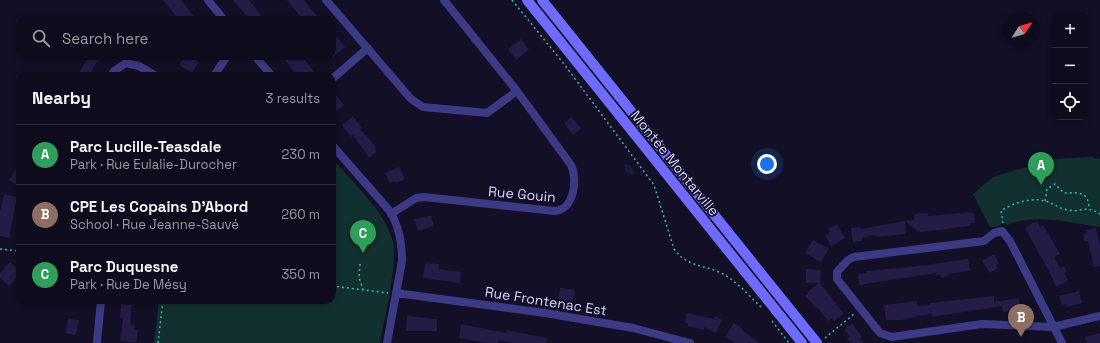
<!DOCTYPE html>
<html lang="en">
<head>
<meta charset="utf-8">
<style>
	body { margin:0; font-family:"Space Grotesk",sans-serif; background:#171425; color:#f1f3f6 }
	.controls { position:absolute; right:12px; top:12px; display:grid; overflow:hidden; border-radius:8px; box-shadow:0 2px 6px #0003 }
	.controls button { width:36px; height:36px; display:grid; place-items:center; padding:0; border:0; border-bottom:1px solid #2e2b3b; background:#0e0b1c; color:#f1f3f6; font:20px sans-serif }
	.compass { position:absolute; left:1004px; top:12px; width:36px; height:36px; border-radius:50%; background:#0e0b1c; box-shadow:0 2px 6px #0003; rotate:54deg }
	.you { position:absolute; left:767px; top:164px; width:14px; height:14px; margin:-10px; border:3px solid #fff; border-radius:50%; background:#1a73e8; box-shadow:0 0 0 6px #1a73e833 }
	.badge { display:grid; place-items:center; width:26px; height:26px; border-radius:50%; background:#00e5ff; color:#fff; font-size:13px; font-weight:700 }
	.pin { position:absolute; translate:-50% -33px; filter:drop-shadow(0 1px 2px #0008) }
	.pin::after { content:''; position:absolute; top:21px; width:14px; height:12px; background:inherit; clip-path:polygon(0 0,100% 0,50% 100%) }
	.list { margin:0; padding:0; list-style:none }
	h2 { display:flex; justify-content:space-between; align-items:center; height:52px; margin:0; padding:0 16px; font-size:17px }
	h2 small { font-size:13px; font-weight:400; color:#9b9ba3 }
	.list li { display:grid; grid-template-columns:26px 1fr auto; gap:12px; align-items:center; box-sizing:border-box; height:60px; padding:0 16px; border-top:1px solid #2e2b3b }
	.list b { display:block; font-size:15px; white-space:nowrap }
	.list p { margin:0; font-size:13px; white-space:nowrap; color:#9b9ba3 }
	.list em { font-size:13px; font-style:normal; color:#9b9ba3 }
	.icon { flex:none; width:22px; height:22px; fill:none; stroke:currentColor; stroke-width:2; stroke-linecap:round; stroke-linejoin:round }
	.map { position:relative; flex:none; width:1100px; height:343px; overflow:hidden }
	.search { position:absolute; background:#0e0b1c; box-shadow:0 2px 6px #0003; left:16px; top:16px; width:320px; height:44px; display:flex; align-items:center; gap:10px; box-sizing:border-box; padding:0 14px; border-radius:12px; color:#9b9ba3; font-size:15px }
	.panel { position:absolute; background:#0e0b1c; box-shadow:0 2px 6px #0003; left:16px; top:72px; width:320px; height:232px; border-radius:12px }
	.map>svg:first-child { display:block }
</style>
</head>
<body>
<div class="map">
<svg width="1100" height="343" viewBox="0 0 1100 343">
	<rect width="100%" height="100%" fill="#130f26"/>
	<path fill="#12302f" d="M1091,157L1100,159V227C1071,223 1035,213 1007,225L1004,222L997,227H990L973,194L993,177L1054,159Z
		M332,158C352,182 386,212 393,242C398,263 384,320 380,343H154L159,300H332Z"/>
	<path fill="#0c2248" d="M625,164L630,165L635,173L632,175L625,170Z"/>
	<path fill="#241b47" d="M163,0H181L197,20H179Z
		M233,0H249L265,20H250Z
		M287,0H304L320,20H303Z
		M336,36L345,47L332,58V39Z
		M521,39L529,50L516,60L508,49Z
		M89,56H100L89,76H77Z
		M185,56H190L199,62L192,73L179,65Z
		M282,56H302L315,73L311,76H297Z
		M335,94L344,105L332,115V97Z
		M353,116L362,128L360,129L376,147L374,149L377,152L369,158L353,135L351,137L343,127V124Z
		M572,117L581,129L573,135L564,123Z
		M399,167L405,179L396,183L395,181L390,183L385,173Z
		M16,169L20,172V188L9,180Z
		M4,194L17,197L9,238L0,236V211Z
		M974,212L975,223H970V226L930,231L918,232L905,221L914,220V215L921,213H928V216Z
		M431,216L434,226L418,231L414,219Z
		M905,221L906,234L876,237V235L862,238V241L853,242L851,228L861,227V229Z
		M1037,221L1040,227L1043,225L1060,254L1054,257L1060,268L1064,266L1067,272L1064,273L1068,281L1056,287L1050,273L1025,228Z
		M837,224L845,238L831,246L825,235L830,232L828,229Z
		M1096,228L1100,246V266L1094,267L1088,241L1085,242L1083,234L1086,233V230Z
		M813,240L829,249L821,262L805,253Z
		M994,254L999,263L996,265L998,268L990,273L982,261Z
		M968,259L970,271L948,274V276L941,278L940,275H936V273L859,285L858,274L867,273L866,271L918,266Z
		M10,262L20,271V274L9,286L0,278V273Z
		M425,263L439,264L438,269L461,272L460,283L423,278Z
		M806,269L821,270L820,283L844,314L834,321L832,318L828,321L817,307L816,308L805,296L808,294L807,292L819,283H806Z
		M560,288L575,290L573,302L559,299Z
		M1079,291L1082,303L1067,307L1066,304L1062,305L1059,296Z
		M994,296V302L1019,298L1020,310L1003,312L1002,306L932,317V314L919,316L902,320H886L884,305L917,301L918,306L930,305V303Z
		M121,304L132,305L130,324L135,325L134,330H138L136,343L120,341L123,318H120Z
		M687,313L714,319L715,316L722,320L716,333L704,327V330L688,326V324L685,323Z
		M407,316L437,319V331H406Z
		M68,319L79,320L76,335L65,333Z
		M734,323L743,329L742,330L760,343H735L725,337Z
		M852,323L862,337L859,339L864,343H850L847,339L850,337L844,330Z
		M461,324L506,333L507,330L547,338L546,343H513L499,340L498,343H486L459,338Z
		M1100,333V343H1087L1085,337Z"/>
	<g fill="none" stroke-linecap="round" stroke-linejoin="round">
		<path stroke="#2fb8b0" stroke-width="1.5" stroke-dasharray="2 3" stroke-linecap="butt" d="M512,0L564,64L654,185L674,249C688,268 704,264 723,274C738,282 749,296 761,307
			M1045,201L1047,189L1055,184L1064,193C1077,193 1089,190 1089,209
			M1003,223L1001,211C1012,203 1032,197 1045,201C1053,203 1060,209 1068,210C1083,213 1084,204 1100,214
			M0,249L20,251
			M360,264L359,278L363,289
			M332,286L388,293
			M772,321L789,343
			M825,338L854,314
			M158,343L163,300"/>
		<path stroke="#3d3a85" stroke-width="8" d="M208,0L224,20
			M326,0L411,99L423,107L487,113L517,91
			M255,56L272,76
			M111,76L114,71L126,63L139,66L156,76
			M214,76L227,56
			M332,79L368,48
			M332,145L388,209C399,224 402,242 402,261L387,343
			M391,214L416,198L424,197L554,211C574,211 578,179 571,165L517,91L444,0
			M396,293L545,313L633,328L690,343
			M97,343L101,300
			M1062,343L1010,241L1002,231L994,233L984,241L854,257L848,260L837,272V279L880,333L892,337L982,324L1053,327L1100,316"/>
		<path stroke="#6f6bff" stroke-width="10" d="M527,0L802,343
			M542,0L817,343"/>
	</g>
	<g text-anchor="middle" stroke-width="3.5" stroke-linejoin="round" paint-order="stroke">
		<g font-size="14" fill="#d9d4ff" stroke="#130f26">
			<text transform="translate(675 163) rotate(51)" y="5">Montée Montarville</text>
			<text transform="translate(522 194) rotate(5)" y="5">Rue Gouin</text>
			<text transform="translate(546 301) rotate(9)" y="5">Rue Frontenac Est</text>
		</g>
	</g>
</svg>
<div class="controls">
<button>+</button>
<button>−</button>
<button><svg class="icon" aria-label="locate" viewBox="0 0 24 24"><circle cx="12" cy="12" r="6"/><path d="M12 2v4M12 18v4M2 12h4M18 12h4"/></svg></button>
</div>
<svg class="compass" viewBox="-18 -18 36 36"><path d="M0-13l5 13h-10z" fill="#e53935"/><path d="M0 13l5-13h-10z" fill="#9b9ba3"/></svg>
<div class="you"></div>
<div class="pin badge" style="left:1041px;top:185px;background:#2e9e5b">A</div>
<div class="pin badge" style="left:1021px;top:337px;background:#8d6e63">B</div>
<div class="pin badge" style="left:363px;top:253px;background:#2e9e5b">C</div>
<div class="search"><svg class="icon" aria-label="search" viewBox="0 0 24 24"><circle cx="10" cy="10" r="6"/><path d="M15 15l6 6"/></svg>Search here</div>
<section class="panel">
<h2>Nearby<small>3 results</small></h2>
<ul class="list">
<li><span class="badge" style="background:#2e9e5b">A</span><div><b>Parc Lucille-Teasdale</b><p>Park · Rue Eulalie-Durocher</p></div><em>230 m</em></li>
<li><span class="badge" style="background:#8d6e63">B</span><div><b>CPE Les Copains D'Abord</b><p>School · Rue Jeanne-Sauvé</p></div><em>260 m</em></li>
<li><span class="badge" style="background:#2e9e5b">C</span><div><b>Parc Duquesne</b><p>Park · Rue De Mésy</p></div><em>350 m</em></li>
</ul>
</section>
</div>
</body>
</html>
